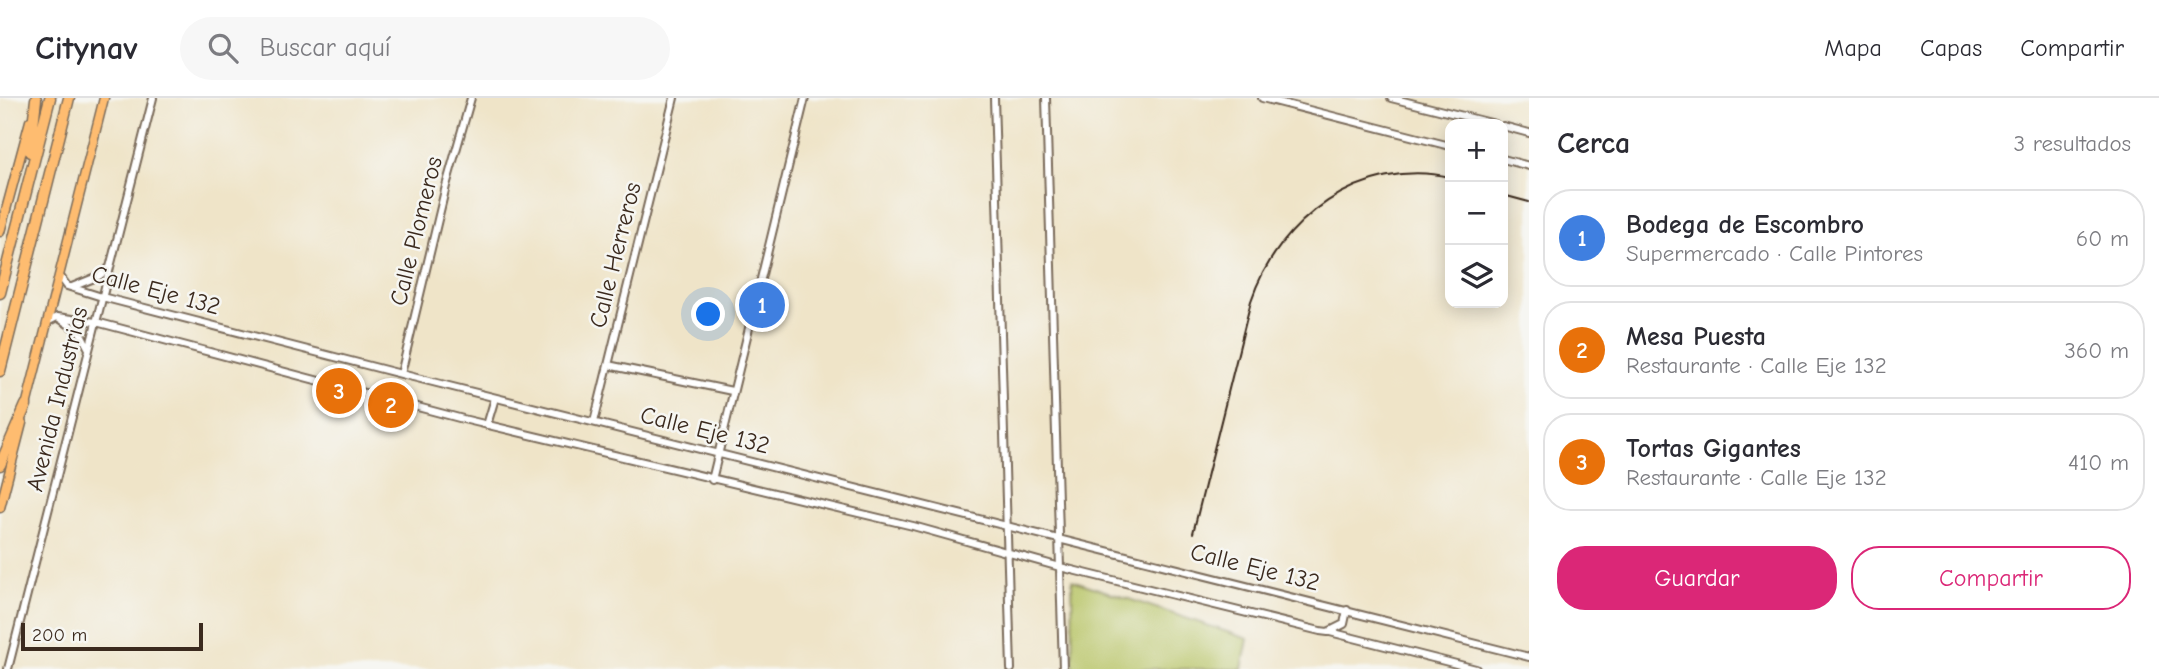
<!DOCTYPE html>
<html lang="es">
<head>
<meta charset="utf-8">
<style>
	body { margin:0; font-family:"Comic Neue",sans-serif; background:#f7f7f7; color:#2b2b33 }
	.controls { position:absolute; right:21px; top:21px; display:grid; overflow:hidden; border-radius:14px; box-shadow:0 4px 18px #0003 }
	.controls button { width:63px; height:63px; display:grid; place-items:center; padding:0; border:0; border-bottom:2px solid #e1e1e2; background:#fff; color:#2b2b33; font:35px sans-serif }
	.scale { position:absolute; left:21px; bottom:18px; width:182px; box-sizing:border-box; padding-left:7px; border:4px solid #3b2a1e; border-top:0; font-size:19px; line-height:24px; white-space:nowrap; color:#3b2a1e; -webkit-text-stroke:5px #f6f6f2; paint-order:stroke }
	.you { position:absolute; left:709px; top:217px; width:24px; height:24px; margin:-18px; border:5px solid #fff; border-radius:50%; background:#1a73e8; box-shadow:0 0 0 10px #1a73e833 }
	.badge { display:grid; place-items:center; width:46px; height:46px; border-radius:50%; background:#db2777; color:#fff; font-size:23px; font-weight:700 }
	.pin { position:absolute; translate:-50% -50%; border:4px solid #fff; box-shadow:0 2px 7px #0006 }
	.list { margin:0; padding:0; list-style:none }
	h2 { display:flex; justify-content:space-between; align-items:center; height:91px; margin:0; padding:0 28px; font-size:30px }
	h2 small { font-size:23px; font-weight:400; color:#7c7c81 }
	.list li { display:grid; grid-template-columns:46px 1fr auto; gap:21px; align-items:center; box-sizing:border-box; height:98px; margin:0 14px 14px; padding:0 14px; border:2px solid #e1e1e2; border-radius:28px }
	.list b { display:block; font-size:26px; white-space:nowrap }
	.list p { margin:0; font-size:23px; white-space:nowrap; color:#7c7c81 }
	.list em { font-size:23px; font-style:normal; color:#7c7c81 }
	.actions { display:flex; gap:14px; padding:21px 28px }
	.actions a { flex:1; padding:16px 0; border:2px solid #db2777; border-radius:28px; text-align:center; font-size:24px; color:#db2777 }
	.actions .main { background:#db2777; color:#fff }
	.icon { flex:none; width:38px; height:38px; fill:none; stroke:currentColor; stroke-width:2; stroke-linecap:round; stroke-linejoin:round }
	.map { position:relative; flex:none; width:1529px; height:571px; overflow:hidden }
	header { display:flex; align-items:center; gap:42px; box-sizing:border-box; height:98px; padding:0 35px; background:#fff; border-bottom:2px solid #e1e1e2 }
	header strong { font-size:33px }
	nav { display:flex; gap:38px; margin-inline-start:auto; font-size:24px }
	.search { width:490px; height:63px; background:#f7f7f7; display:flex; align-items:center; gap:18px; box-sizing:border-box; padding:0 24px; border-radius:38px; color:#7c7c81; font-size:26px }
	main { display:flex }
	aside { flex:1; background:#fff }
	.map>svg:first-child { display:block }
</style>
</head>
<body>
<header>
<strong>Citynav</strong>
<div class="search"><svg class="icon" aria-label="search" viewBox="0 0 24 24"><circle cx="10" cy="10" r="6"/><path d="M15 15l6 6"/></svg>Buscar aquí</div>
<nav><a>Mapa</a><a>Capas</a><a>Compartir</a></nav>
</header>
<main>
<div class="map">
<svg width="1529" height="571" viewBox="0 0 1529 571">
	<rect width="100%" height="100%" fill="#f6f6f2"/>
	<filter id="ink" filterUnits="userSpaceOnUse"><feTurbulence type="fractalNoise" baseFrequency=".0143" numOctaves="2"/><feDisplacementMap in="SourceGraphic" scale="14" xChannelSelector="R" yChannelSelector="G"/><feConvolveMatrix kernelMatrix="1 2 1 2 8 2 1 2 1" color-interpolation-filters="sRGB"/></filter>
	<filter id="wash" filterUnits="userSpaceOnUse"><feTurbulence type="fractalNoise" baseFrequency=".00686" numOctaves="4" result="noise"/><feDisplacementMap in="SourceGraphic" scale="28" xChannelSelector="R" yChannelSelector="G"/><feGaussianBlur stdDeviation="1.57" result="paint"/><feColorMatrix in="noise" values="0 0 0 0 0 0 0 0 0 0 0 0 0 0 0 0 0 1.4 0 .05"/><feComposite in="paint" operator="in"/></filter>
	<g filter="url(#wash)">
		<rect width="100%" height="100%" fill="#efe4c8"/>
		<path fill="#b8c466" stroke="#7a7742" stroke-width="2" d="M1072,482L1248,541L1242,571H1073Z"/>
	</g>
	<g filter="url(#ink)">
		<g fill="none" stroke-linecap="round" stroke-linejoin="round">
			<g stroke="#7a6b5a" stroke-width="10">
				<path id="minor" d="M994,0L1011,571
					M1046,0L1063,571
					M1262,0L1450,48
					M1391,0L1495,26
					M1503,28L1529,35
					M1503,61L1529,68
					M59,177L67,188L102,199L401,276L1529,559
					M72,189L99,178L109,170
					M59,220L80,234L89,251
					M47,224L57,219L96,224L463,321L913,428L1060,469L1320,533L1328,534L1344,526L1347,512
					M608,267L732,293
					M401,276L446,88L471,0
					M594,324L674,0
					M487,327L495,300
					M712,382L805,0
					M1330,534L1476,571
					M8,571L153,0"/>
			</g>
			<g stroke="#7a6b5a" stroke-width="11">
				<path id="major" d="M0,134L30,23
					M25,312L104,0
					M0,410L22,325"/>
			</g>
			<g stroke="#7a6b5a" stroke-width="13">
				<path id="highway" d="M30,54L36,1
					M0,195L50,0
					M0,273L69,0
					M0,367L26,307"/>
			</g>
			<use href="#minor" stroke="#fff" stroke-width="6"/>
			<use href="#major" stroke="#febc70" stroke-width="8"/>
			<use href="#highway" stroke="#febc70" stroke-width="10"/>
			<path stroke="#3b2a1e" stroke-width="2" d="M1503,97L1529,104
				M1193,435L1251,203C1278,122 1362,59 1450,79"/>
		</g>
	</g>
	<g text-anchor="middle" stroke-width="5" stroke-linejoin="round" paint-order="stroke">
		<g font-size="24" fill="#3b2a1e" stroke="#f6f6f2">
			<text transform="translate(416 133) rotate(-76)" y="8">Calle Plomeros</text>
			<text transform="translate(615 157) rotate(-76)" y="8">Calle Herreros</text>
			<text transform="translate(156 192) rotate(15)" y="8">Calle Eje 132</text>
			<text transform="translate(57 301) rotate(-76)" y="8">Avenida Industrias</text>
			<text transform="translate(705 332) rotate(14)" y="8">Calle Eje 132</text>
			<text transform="translate(1255 469) rotate(14)" y="8">Calle Eje 132</text>
		</g>
	</g>
</svg>
<div class="controls">
<button>+</button>
<button>−</button>
<button><svg class="icon" aria-label="layers" viewBox="0 0 24 24"><path d="M12 4l9 5-9 5-9-5zM3 14l9 5 9-5"/></svg></button>
</div>
<div class="scale">200 m</div>
<div class="you"></div>
<div class="pin badge" style="left:762px;top:207px;background:#3f7fe0">1</div>
<div class="pin badge" style="left:391px;top:307px;background:#e8710a">2</div>
<div class="pin badge" style="left:339px;top:293px;background:#e8710a">3</div>
</div>
<aside>
<h2>Cerca<small>3 resultados</small></h2>
<ul class="list">
<li><span class="badge" style="background:#3f7fe0">1</span><div><b>Bodega de Escombro</b><p>Supermercado · Calle Pintores</p></div><em>60 m</em></li>
<li><span class="badge" style="background:#e8710a">2</span><div><b>Mesa Puesta</b><p>Restaurante · Calle Eje 132</p></div><em>360 m</em></li>
<li><span class="badge" style="background:#e8710a">3</span><div><b>Tortas Gigantes</b><p>Restaurante · Calle Eje 132</p></div><em>410 m</em></li>
</ul>
<div class="actions"><a class="main">Guardar</a><a>Compartir</a></div>
</aside>
</main>
</body>
</html>
